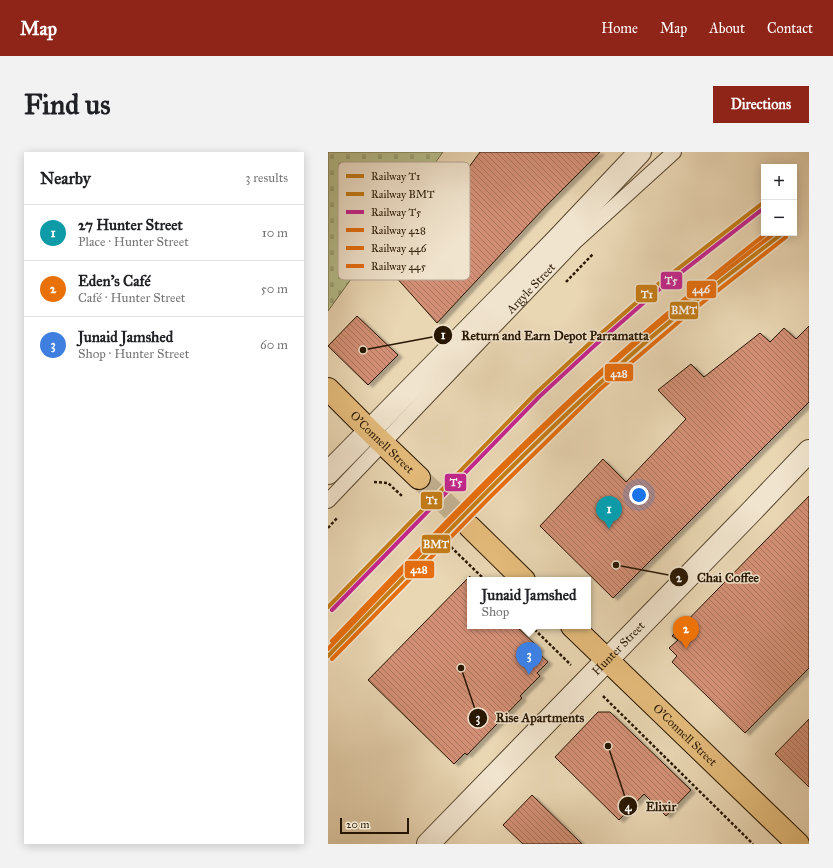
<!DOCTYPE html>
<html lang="en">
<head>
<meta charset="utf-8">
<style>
	body { margin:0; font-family:"IM FELL Great Primer",serif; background:#f2f2f2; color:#202124 }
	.controls { position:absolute; right:12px; top:12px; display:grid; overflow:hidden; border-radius:0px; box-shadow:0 2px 10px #0003 }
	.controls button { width:36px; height:36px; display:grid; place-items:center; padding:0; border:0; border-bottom:1px solid #e0e0e0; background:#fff; color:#202124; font:20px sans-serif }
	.scale { position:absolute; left:12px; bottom:10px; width:69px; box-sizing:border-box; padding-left:4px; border:2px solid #281702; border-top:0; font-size:11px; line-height:14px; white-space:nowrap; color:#281702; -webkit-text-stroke:3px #f1e4ce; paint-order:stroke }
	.you { position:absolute; left:311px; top:343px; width:14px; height:14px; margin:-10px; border:3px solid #fff; border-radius:50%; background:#1a73e8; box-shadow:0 0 0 6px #1a73e833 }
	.badge { display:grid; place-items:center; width:26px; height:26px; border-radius:50%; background:#8f2418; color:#fff; font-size:13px; font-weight:700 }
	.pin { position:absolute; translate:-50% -33px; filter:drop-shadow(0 1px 2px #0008) }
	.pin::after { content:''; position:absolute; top:21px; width:14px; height:12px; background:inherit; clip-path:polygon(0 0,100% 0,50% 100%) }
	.popup { position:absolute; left:139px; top:425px; width:124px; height:52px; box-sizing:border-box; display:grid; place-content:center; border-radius:0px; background:#fff; filter:drop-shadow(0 1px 3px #0005); font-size:13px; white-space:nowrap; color:#757577 }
	.popup b { font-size:15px; color:#202124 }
	.popup::after { content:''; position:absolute; left:50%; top:100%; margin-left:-8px; border:8px solid transparent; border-top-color:#fff }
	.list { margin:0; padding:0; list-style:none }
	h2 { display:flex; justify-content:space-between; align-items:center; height:52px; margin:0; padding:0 16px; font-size:17px }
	h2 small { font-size:13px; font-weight:400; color:#757577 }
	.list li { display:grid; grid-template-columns:26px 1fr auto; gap:12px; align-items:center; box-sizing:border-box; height:56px; padding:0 16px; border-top:1px solid #e0e0e0 }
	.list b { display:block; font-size:15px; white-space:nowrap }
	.list p { margin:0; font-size:13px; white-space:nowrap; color:#757577 }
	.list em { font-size:13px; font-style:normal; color:#757577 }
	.map { position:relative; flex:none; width:481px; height:692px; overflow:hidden; border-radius:0px }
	header { display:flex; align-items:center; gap:24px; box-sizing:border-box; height:56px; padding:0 20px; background:#8f2418; color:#fff }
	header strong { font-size:19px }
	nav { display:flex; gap:22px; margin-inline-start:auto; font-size:14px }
	.intro { display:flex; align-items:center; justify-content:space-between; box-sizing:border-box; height:96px; padding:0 24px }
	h1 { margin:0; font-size:28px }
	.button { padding:10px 18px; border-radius:0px; background:#8f2418; color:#fff; font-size:14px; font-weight:700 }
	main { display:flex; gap:24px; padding:0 24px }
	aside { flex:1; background:#fff; border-radius:0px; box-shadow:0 2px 10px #0003 }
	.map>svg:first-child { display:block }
</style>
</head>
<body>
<header>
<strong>Map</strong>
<nav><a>Home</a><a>Map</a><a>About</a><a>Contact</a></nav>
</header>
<div class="intro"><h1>Find us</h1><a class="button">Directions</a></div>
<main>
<aside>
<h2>Nearby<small>3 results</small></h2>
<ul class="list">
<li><span class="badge" style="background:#0f9aa8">1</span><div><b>27 Hunter Street</b><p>Place · Hunter Street</p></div><em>10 m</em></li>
<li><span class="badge" style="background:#e8710a">2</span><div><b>Eden's Café</b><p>Café · Hunter Street</p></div><em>50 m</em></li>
<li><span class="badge" style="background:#3f7fe0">3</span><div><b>Junaid Jamshed</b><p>Shop · Hunter Street</p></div><em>60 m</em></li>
</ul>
</aside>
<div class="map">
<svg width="481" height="692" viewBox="0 0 481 692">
	<defs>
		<pattern id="cemetery-stones" width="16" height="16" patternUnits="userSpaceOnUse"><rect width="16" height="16" fill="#b6be8c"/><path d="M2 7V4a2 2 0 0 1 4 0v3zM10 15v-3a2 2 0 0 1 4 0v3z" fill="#9ca377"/></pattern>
		<pattern id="building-back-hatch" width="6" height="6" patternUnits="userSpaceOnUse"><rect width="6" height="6" fill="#d38f75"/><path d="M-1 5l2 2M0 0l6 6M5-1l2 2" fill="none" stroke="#ab745e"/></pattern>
		<filter id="shadow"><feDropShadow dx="4.5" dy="2.5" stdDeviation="1" flood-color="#0004"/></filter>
	</defs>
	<rect width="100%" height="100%" fill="#e9d6b3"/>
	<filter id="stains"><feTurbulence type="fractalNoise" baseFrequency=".005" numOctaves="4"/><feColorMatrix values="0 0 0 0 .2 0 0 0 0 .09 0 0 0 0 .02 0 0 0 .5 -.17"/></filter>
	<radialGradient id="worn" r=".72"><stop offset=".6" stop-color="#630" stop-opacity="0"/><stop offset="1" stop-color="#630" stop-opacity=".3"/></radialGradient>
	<path fill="url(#cemetery-stones)" stroke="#6f6a47" d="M0,0H115L0,159Z"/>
	<path fill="url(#building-back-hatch)" stroke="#281702" filter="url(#shadow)" d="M152,0H272L217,55L109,171L50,105L75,78L67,70L94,33L114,52Z
		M29,164L70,203L40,233L0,194Z
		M481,174V250L285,446L212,374L275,307L298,330L358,267L330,238L363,212L376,225L432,181L442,190L456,176L468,187Z
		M481,344V516L417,581L344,510L349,504L341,496L350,488L344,484Z
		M142,424V474H188L212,497L209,500L220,510L209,521L212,524L192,544L194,546L139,603L137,601L126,612L40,528Z
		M270,560H282L363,638L338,664L316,642L291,668L227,605Z
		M481,567V635L447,602Z
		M204,643L254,692H195L175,673Z"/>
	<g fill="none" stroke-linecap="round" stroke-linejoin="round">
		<path stroke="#c2b090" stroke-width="22" stroke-dasharray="22 11" stroke-linecap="butt" d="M91,326L142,375"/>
		<g stroke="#58472e" stroke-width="16">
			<g id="service">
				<path id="s1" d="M0,349L248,89L346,0"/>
			</g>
		</g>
		<g stroke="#58472e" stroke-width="24">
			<g id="minor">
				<path d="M0,321L228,89L312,0"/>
				<path id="s2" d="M100,692L420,363L481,299"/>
			</g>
		</g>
		<g stroke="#281702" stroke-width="24">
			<g id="primary">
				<path id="s3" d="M0,237L41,278L91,326"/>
				<path d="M142,375L196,428"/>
				<path id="s4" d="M244,474L470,692"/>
			</g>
		</g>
		<path stroke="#281702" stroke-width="2.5" stroke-dasharray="3 2" stroke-linecap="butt" d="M238,130L265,102
			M46,330L60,331L74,344
			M0,376L9,366
			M123,395L157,428
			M203,474L243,513
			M275,544L425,692"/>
		<use href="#service" stroke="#f1e4ce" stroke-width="14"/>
		<use href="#minor" stroke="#f1e4ce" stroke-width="22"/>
		<use href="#primary" stroke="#e4bb7a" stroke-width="22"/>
		<g stroke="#f1e4ce" stroke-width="7">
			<path id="rail-1" d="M0,455L208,241L262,191L325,136L436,50"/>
		</g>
		<g stroke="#f1e4ce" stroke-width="7">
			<path id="rail-2" d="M0,504C93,408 184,310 283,221C337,171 396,126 455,81"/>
		</g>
		<g stroke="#f1e4ce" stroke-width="7">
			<path id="rail-3" d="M4,458L211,245L265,195L328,140L436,56"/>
		</g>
		<g stroke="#f1e4ce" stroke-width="7">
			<path id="rail-4" d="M4,507L160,347L271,238L360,162L458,85"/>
		</g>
		<g stroke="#f1e4ce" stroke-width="7">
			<path id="rail-5" d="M0,497C92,402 182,305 280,216C333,168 390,124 447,81"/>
		</g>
		<g stroke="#f1e4ce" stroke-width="7">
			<path id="rail-6" d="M4,489C90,399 176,308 268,224C323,174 380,127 439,81"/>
		</g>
		<use href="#rail-1" stroke="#c57c16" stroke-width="4"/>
		<use href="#rail-2" stroke="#c57c16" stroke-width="4"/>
		<use href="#rail-3" stroke="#c4258f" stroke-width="4"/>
		<use href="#rail-4" stroke="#e56e0f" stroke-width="4"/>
		<use href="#rail-5" stroke="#e56e0f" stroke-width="4"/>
		<use href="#rail-6" stroke="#e56e0f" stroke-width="4"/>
	</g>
	<g text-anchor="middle" stroke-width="3" stroke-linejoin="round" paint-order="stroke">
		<g font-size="12" fill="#281702" stroke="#f1e4ce">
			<text dy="4" stroke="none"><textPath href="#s1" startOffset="294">Argyle Street</textPath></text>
			<text dy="4" stroke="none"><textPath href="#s3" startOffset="76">O'Connell Street</textPath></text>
			<text dy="4" stroke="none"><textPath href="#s2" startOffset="273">Hunter Street</textPath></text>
			<text dy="4" stroke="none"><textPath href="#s4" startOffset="157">O'Connell Street</textPath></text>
		</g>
	</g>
	<rect x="10" y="10" width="132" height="118" rx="6" fill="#f1e4ce" stroke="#b5a691" stroke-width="1"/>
	<rect x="18" y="22" width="18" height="4" fill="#c57c16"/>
	<rect x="18" y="40" width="18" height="4" fill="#c57c16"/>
	<rect x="18" y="58" width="18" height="4" fill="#c4258f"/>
	<rect x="18" y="76" width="18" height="4" fill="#e56e0f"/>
	<rect x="18" y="94" width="18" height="4" fill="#e56e0f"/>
	<rect x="18" y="112" width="18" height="4" fill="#e56e0f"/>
	<g font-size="11" fill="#281702">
		<text x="43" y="28">Railway T1</text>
		<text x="43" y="46">Railway BMT</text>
		<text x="43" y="64">Railway T5</text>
		<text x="43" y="82">Railway 428</text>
		<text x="43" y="100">Railway 446</text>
		<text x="43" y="118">Railway 445</text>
	</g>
	<path fill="none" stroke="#281702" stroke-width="1.5" d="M35 198L115 183M288 413L351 425M133 516L150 566M280 594L300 654"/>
	<g fill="#281702" stroke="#f1e4ce" stroke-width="1.5">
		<circle cx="35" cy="198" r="4"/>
		<circle cx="288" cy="413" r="4"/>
		<circle cx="133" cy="516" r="4"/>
		<circle cx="280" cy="594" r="4"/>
		<circle cx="115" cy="183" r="10"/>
		<circle cx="351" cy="425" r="10"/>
		<circle cx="150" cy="566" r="10"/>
		<circle cx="300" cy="654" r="10"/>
	</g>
	<g font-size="12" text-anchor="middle" font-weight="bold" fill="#fff">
		<text x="115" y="187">1</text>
		<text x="351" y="430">2</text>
		<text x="150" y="570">3</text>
		<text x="300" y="659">4</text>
	</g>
	<g font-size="13" text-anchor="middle" font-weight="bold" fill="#281702" stroke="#f1e4ce" stroke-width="3" stroke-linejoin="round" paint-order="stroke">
		<text x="227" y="188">Return and Earn Depot Parramatta</text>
		<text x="400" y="430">Chai Coffee</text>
		<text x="212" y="570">Rise Apartments</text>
		<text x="333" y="659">Elixir</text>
	</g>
	<g stroke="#f1e4ce" stroke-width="1.5">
		<rect x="332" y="119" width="23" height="19" rx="4" fill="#c4258f"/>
		<rect x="358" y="128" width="31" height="19" rx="4" fill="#e56e0f"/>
		<rect x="307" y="132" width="23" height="19" rx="4" fill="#c57c16"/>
		<rect x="341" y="149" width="30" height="19" rx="4" fill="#c57c16"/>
		<rect x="276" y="211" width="30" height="19" rx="4" fill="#e56e0f"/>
		<rect x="116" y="321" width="23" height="19" rx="4" fill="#c4258f"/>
		<rect x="92" y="339" width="23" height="19" rx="4" fill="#c57c16"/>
		<rect x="93" y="382" width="30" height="20" rx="4" fill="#c57c16"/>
		<rect x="76" y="408" width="31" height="19" rx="4" fill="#e56e0f"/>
	</g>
	<g font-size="11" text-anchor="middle" font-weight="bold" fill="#fff">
		<text x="343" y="132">T5</text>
		<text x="373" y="141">446</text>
		<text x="319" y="146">T1</text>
		<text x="356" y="162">BMT</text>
		<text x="291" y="225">428</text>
		<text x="128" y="334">T5</text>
		<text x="104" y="352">T1</text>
		<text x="108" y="396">BMT</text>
		<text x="91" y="421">428</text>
	</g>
	<rect width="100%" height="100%" filter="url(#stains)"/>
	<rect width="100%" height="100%" fill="url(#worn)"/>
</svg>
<div class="controls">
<button>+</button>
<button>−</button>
</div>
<div class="scale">20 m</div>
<div class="you"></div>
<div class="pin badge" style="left:281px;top:377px;background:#0f9aa8">1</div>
<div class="pin badge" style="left:358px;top:497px;background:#e8710a">2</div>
<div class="pin badge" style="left:201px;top:523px;background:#3f7fe0">3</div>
<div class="popup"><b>Junaid Jamshed</b>Shop</div>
</div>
</main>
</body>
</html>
